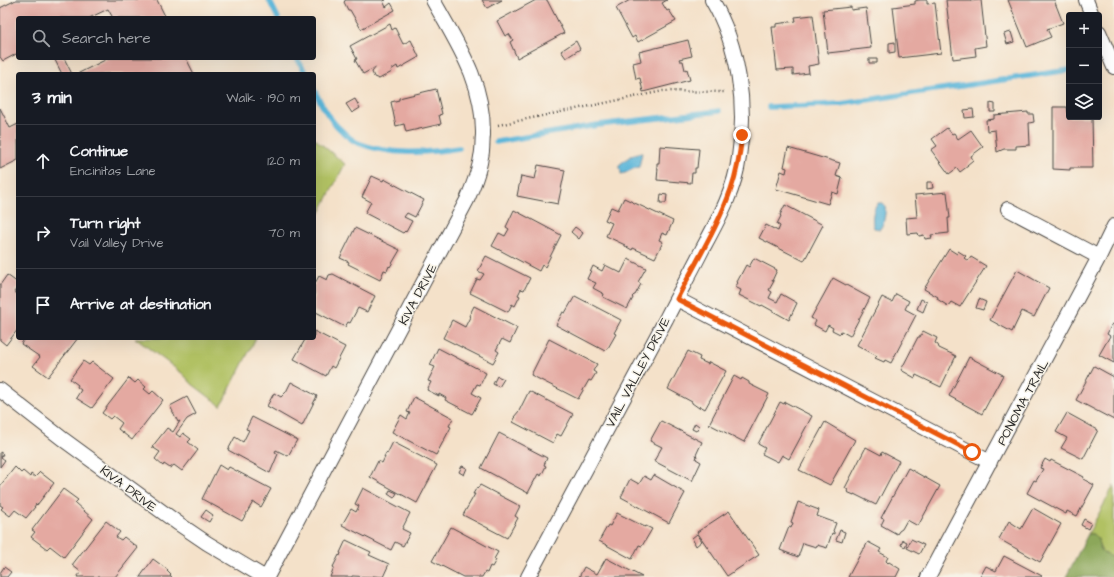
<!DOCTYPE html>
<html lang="en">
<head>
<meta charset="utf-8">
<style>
	body { margin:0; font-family:"Architects Daughter",sans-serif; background:#242831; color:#f1f3f6 }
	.controls { position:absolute; right:12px; top:12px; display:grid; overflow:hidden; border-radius:4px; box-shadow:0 4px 16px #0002 }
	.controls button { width:36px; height:36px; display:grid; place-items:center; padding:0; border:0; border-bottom:1px solid #363941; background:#171b24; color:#f1f3f6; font:20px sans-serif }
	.stop { position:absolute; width:12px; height:12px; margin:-9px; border:3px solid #ea580c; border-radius:50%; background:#fff }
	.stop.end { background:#ea580c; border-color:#fff; box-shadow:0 1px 4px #0008 }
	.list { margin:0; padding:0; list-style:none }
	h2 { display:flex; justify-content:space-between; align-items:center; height:52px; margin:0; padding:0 16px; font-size:17px }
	h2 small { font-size:13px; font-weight:400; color:#9ea1a6 }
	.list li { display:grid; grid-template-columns:26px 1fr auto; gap:12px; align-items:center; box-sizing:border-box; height:72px; padding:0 16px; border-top:1px solid #363941 }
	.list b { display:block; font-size:15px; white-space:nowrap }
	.list p { margin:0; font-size:13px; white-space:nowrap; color:#9ea1a6 }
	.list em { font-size:13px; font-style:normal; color:#9ea1a6 }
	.icon { flex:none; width:22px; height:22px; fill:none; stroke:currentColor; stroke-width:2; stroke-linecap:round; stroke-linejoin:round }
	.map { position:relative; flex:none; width:1114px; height:577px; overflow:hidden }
	.search { position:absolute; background:#171b24; box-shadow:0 4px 16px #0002; left:16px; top:16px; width:300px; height:44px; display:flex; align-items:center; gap:10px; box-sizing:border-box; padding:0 14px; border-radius:4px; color:#9ea1a6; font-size:15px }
	.panel { position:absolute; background:#171b24; box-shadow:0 4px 16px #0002; left:16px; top:72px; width:300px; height:268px; border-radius:4px }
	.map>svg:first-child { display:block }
</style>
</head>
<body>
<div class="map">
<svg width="1114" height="577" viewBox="0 0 1114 577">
	<rect width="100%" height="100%" fill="#f7f3e8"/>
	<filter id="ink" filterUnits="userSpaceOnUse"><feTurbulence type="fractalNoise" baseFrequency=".025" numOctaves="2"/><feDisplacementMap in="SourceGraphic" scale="8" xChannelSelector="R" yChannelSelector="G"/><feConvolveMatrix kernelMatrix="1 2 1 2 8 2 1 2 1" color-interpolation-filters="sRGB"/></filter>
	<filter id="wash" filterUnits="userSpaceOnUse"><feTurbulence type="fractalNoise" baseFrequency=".012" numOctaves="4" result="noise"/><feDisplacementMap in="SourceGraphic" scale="16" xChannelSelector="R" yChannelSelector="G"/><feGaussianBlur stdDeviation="0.9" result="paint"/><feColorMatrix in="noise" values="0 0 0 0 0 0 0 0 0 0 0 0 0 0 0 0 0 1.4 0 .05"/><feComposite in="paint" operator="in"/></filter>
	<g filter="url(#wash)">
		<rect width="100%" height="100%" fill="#f4e1c9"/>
		<path fill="#b1c164" stroke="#6e7648" d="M314,138L345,164L314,224Z
			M135,338H256L221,406L192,384L183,374Z
			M1114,485V556L1112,557C1102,553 1099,550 1098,539L1093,534H1088Z"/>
		<path fill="#8ca75a" stroke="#5c6942" d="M1088,534H1093L1098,539C1099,550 1102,553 1112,557L1114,556V577H1066Z"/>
		<path fill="#5bb6d9" stroke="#437082" d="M638,153H642L639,167C632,168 628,173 621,174V171L619,168V165L629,157Z
			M878,203H882L885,205C886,213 884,224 880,229L874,228C871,221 873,207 878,203Z"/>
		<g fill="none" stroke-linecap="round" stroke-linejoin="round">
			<path stroke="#5bb6d9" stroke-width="5.5" d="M269,0L278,18
				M297,58L306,74
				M314,90C321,103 328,118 339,128C344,133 352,141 358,143C390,156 426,153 459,148
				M769,107L840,104L1069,70
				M496,142L598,125L719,111"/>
		</g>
		<g id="blocks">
			<path fill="#e4a9a1" d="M16,0H157L166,18H113L108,9L89,18H18V53L3,61L0,57V8Z
				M345,0H386L383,1L386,7L391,3L395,10L361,29L350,10H348L344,2L345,1Z
				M482,0H502L487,8Z
				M536,0H547L564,33L517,58L510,42L513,40L509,34L505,36L497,21Z
				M630,0H667L662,3L667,11L669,10L676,21L638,42L635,36L632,38L616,8Z
				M919,0H927V4L935,3L941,53L899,58L893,7L915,4V1Z
				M946,0H971V1L981,0L986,46L975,48L976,56L953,59Z
				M1008,0H1054L1063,23L1047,29L1051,37L1027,47Z
				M851,7V10L866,8L871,48L828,53L823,10Z
				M813,15L819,64L808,66L809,73L793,75V69L777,70L772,27H776V24L796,21L795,17Z
				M390,24L392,30L395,28L403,44L411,40L419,57L398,69L397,66L391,70L392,72L379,79L374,77L372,72L376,67L363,74L355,60L357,59L350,46Z
				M1011,32L1014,42L1007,44L1004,34Z
				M688,40L692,56L679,59L680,61H683L685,70L687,69L690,80L643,92L640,78L636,79L633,63L641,61L639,52Z
				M576,41L580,49L566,58L561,51Z
				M895,42V52L889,53V43Z
				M54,58H64L72,74H62Z
				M109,58H186L194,74H77Z
				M869,59H877V63H869Z
				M436,89L442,114L439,115L441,124L406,132L404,124L396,126L391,102L399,100V98Z
				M355,99L360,108L352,113L346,104Z
				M990,103L995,104V112H990Z
				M1053,107H1067L1069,117H1092L1093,168H1070V170L1053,169Z
				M0,108L10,128L18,124V160L0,169Z
				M973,109L974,117L965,118L964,110Z
				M1028,112V114H1033L1034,122L1029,123L1030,145L1016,146V149H1004L997,152L995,130L987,131L986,120L994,119V115Z
				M947,128L952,134L954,133L958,139L971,130L983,147L971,156L973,160L967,165L968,166L960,172L957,168L949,174L931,150L937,146L932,139Z
				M660,146L699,149L697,168H695V173H692L691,183L657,180L658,168H657V163H659Z
				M788,148L840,163L836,176L842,178L838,194L832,192L828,204L776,189L781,171L786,173L787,168L784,167Z
				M538,165L565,170L558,204L517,196L521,176L535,179Z
				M372,176L383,181L384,179L424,200L415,217L407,213L404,217L412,221L406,232L405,231L403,233L365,213L371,202L362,197Z
				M927,182H932L933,188L927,189Z
				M947,192L950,218H948L949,233L931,235L932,238L925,239L924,235L919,236L918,233L907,234L906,218L917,217L915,195Z
				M661,194L667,195L666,203H660Z
				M624,198L673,221L667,235L662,233L659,240L663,242L655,258L633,248L632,250L625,246V245L606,236L612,223L605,220L611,207L618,210Z
				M785,205L823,225L804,261L759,238L766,225L778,231L780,226L777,224L781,216L780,215Z
				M514,210L561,235L545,267L542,265L539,271L492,246L499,233L505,236L509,229L506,227Z
				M575,227L583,233L579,239L571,232Z
				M355,228L400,250L390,267L389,266L387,271L384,270L380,280L348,264L349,262L340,258Z
				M949,249L957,254L958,251L966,256L964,258L968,261L971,257L986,266L960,307L951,302L948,306L937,299L938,297L924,289Z
				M486,256L530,278L524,290L521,289L518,295L520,296L515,306L512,304L508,312L470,293L477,279L480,280L484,274L478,271Z
				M754,258L777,270L772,281H774L769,290L772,292L769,298L777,302L781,294L797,303L789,320L762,305L761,306L739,295L741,290L735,287L738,283L737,282L746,265L749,267Z
				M628,259L646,268L638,282L641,284L635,295H634L632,297L633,298L627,309L603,297L604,294L593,288L596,283L587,279L593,266L602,271L605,265L621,273Z
				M1017,270L1049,288L1034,317L1022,311L1012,332L990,320Z
				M333,274L375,296L367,312L358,308L350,323L348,322L345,327L314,311V285L319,276L327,280L329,275Z
				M7,275L18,283V287L14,292L18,294V329L6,345L0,340V285Z
				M833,278L870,298L850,336L841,331L840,334L832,330L833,328L828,325L825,331L814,325L816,321L811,318Z
				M896,294L909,301L905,309L916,315L891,363L885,360L884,362L875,358L877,356L857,345L882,297L892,302Z
				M575,296L621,320L614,333L616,334L608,348H607L605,351L556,325L563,312L565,313Z
				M921,299L927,302L923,312L917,309Z
				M979,299L986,302L983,310L976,308Z
				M474,306L517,328L510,343L502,339L496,350L499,352L493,363L443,338L452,320L465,327L470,317L469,316Z
				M1112,324L1114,325V363L1099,355L1110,336L1107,334Z
				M314,331L345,347L334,368L331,366L326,376L294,359L306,338H314Z
				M923,331L937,338L935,343L938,345L939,348L956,356L941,387L916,375L915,378L901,370L918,337H920Z
				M25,338H78L48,377L33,366L40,357L21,344Z
				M549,339L597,364L593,371L596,373L591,381L589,380L578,399L531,375Z
				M438,348L486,373L480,385L477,384L472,393L481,398L472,414L445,400L446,398L439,394V396L427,390L431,382L428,381L435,367L430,365Z
				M688,351L700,357L699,360L708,364L709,362L726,371L705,409L700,406L699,408L692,403V402L668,389Z
				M969,357L1003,375L982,414L949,396Z
				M83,361L89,365L92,362L114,379L92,408L76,398L81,390L77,387L78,385L70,379Z
				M1094,366L1114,377V420L1076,400Z
				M497,376L504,379L499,387L493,384Z
				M734,376L741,380L742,378L749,382V384L769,394L744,442L709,424Z
				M129,378L135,383L138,380L146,387L144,389L150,394L153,391L163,400L132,440L118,429L122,423L113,416L110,419L102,413Z
				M291,382L317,396L302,426L267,406L274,393L281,397L286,392Z
				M529,391L573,414L561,436L557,434L553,443L513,422L515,418L514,417L519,411Z
				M187,397L196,414L187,419L176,434L180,437L183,433L191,439L188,442L198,450L182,471L174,465L170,468L164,464L163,466L155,459L160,452L152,447L167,428L173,432L180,421L178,422L170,406Z
				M414,397L453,418L449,426L451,427L436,455L392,432L401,415L407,419L410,413L407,412Z
				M780,402L784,404L785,402L812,416L789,459L782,455L778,462L762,454L765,448L758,444Z
				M1067,413L1098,430L1083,459L1061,448L1067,438L1056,432Z
				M252,417L297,440L288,456L276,450L275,452L278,454L270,473L228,450L235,437L243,442L249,430L246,429Z
				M661,421L702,442L696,455L697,456L696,459L701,462L692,481L654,461L662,447L650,441Z
				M825,422L855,440L830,485L799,470Z
				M695,423L699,426L696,431L692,429Z
				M499,433L547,458L544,465L546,466L541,476L538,474L528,493L481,468Z
				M393,442L437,465L417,503L370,477L378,461L382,463L385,457H384L386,453L387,454Z
				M866,447L881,455L882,452L899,461L876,505L854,494V495L847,492L848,490L845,488Z
				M0,452L3,454L1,457L5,460L0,467Z
				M1045,459L1050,462L1051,460L1084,477L1083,479L1094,485L1077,516L1067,511L1066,514L1027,493L1034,480L1036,481L1043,469L1040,468Z
				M219,465L227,470L229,467L271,489L261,507L253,502L242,521L202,499Z
				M462,466L467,468L464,475L459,472Z
				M15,467L21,473L23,471L30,477L31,474L35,477L40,472L54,483L37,505L36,504L34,507H35L26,518L15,510L10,516L1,509L3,507L0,505V486Z
				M908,468L940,486L918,526L907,520L902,529L899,531L897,534L881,525L884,519L881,518Z
				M654,475L685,493L669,523L621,497L630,479L639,484L644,476L651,480Z
				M480,485L520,506L515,516L518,518L507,538L463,515L475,494H473L477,487L478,488Z
				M363,488L410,513L402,529L410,533L403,546L395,542L391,550L342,525L351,509L356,512L359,506L355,504Z
				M63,489L78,500L75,503L93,519L64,557L50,546L47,549L31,537L35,532L32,530Z
				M390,490L397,493L394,498L388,494Z
				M798,502L819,510L817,516L836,523L833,531L834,532V534L832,533L827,548L817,545L816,547L803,543L798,557L780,550L789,527L791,528L793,523L791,522Z
				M1033,508L1061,524L1040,562L999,539L1009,521L1021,529Z
				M206,510L213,515L209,522L201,517Z
				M729,511L759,555L727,576L697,532Z
				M617,513L645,527L646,526L652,529L642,546L639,545L632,559L599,541L608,525L610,526Z
				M1084,519L1091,523L1088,529L1081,525Z
				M106,521L120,532L116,537L121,540L124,537L138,548L115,577H77L81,572L72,565Z
				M451,527L498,552L494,559L496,560L492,567L490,566L487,573L485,572L482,577H463L432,561Z
				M840,530L845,532L842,542L836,540Z
				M697,534L702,541L696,546L692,538Z
				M911,539L924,545L919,554L907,548Z
				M346,540L371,552L369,555L389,564L383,577L373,576V577L352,576V577H330L334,567H333L339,555L340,556L341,553H340Z
				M903,540L907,542L905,547L901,545Z
				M868,542L881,549L879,552L888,557L886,561L888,563L889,562L900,569L896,577H848L863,549H864Z
				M1004,556L1042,576L1041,577H980L986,566L996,571Z
				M606,558L642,577H579L584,567L597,574Z
				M153,559L168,570L167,571L171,575L170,576L172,577H140Z
				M4,567L11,572L7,577H0V573Z"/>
		</g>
	</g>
	<g filter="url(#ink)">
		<use href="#blocks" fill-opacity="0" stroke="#494643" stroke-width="1"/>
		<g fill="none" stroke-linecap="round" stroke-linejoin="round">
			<g stroke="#494643" stroke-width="16">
				<path id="minor" d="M1086,0L1092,15
					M1099,32L1114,67
					M1008,209L1099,257
					M677,299L990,462
					M0,390L64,440L179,524L207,543L264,577
					M267,577L467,200C473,186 479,172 481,157C483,150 482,142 483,135C484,82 458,45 433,0
					M528,577C574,491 620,405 666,319C678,295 691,272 703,248C718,220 735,190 739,157C747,105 739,46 712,0
					M928,577L1099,257L1114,226"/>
			</g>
			<path stroke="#494643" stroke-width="2.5" stroke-dasharray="1 3" stroke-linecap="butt" d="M498,125L663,91L724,92"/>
			<use href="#minor" stroke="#fff" stroke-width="14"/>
		</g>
	</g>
	<g fill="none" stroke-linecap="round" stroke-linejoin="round" filter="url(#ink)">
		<path stroke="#ea580c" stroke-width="5" d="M742,135C740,154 737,172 731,189C718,227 695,263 677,299L972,452"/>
	</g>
	<g text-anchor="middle" stroke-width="3" stroke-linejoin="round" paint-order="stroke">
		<g font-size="13" fill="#2b2b2b" stroke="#f7f3e8">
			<text transform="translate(417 294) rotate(-62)" y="5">KIVA DRIVE</text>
			<text transform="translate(637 372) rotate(-62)" y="5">VAIL VALLEY DRIVE</text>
			<text transform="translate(1022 402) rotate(-62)" y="5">PONOMA TRAIL</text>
			<text transform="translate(129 488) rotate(37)" y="5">KIVA DRIVE</text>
		</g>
	</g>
</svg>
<div class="controls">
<button>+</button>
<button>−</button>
<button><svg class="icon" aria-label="layers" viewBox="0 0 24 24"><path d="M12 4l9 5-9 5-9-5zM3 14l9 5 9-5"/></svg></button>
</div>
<div class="stop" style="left:972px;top:452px"></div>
<div class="stop end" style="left:742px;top:135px"></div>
<div class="search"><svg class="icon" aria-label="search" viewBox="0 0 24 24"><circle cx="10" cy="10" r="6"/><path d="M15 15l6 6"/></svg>Search here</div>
<section class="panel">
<h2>3 min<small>Walk · 190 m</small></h2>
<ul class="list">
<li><svg class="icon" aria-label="ahead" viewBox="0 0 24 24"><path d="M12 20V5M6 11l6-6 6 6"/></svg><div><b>Continue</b><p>Encinitas Lane</p></div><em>120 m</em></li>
<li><svg class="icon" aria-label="right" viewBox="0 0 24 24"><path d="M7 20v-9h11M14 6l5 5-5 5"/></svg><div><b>Turn right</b><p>Vail Valley Drive</p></div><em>70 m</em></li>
<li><svg class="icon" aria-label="arrive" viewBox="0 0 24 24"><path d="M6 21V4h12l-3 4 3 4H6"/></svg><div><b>Arrive at destination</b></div></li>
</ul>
</section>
</div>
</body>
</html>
